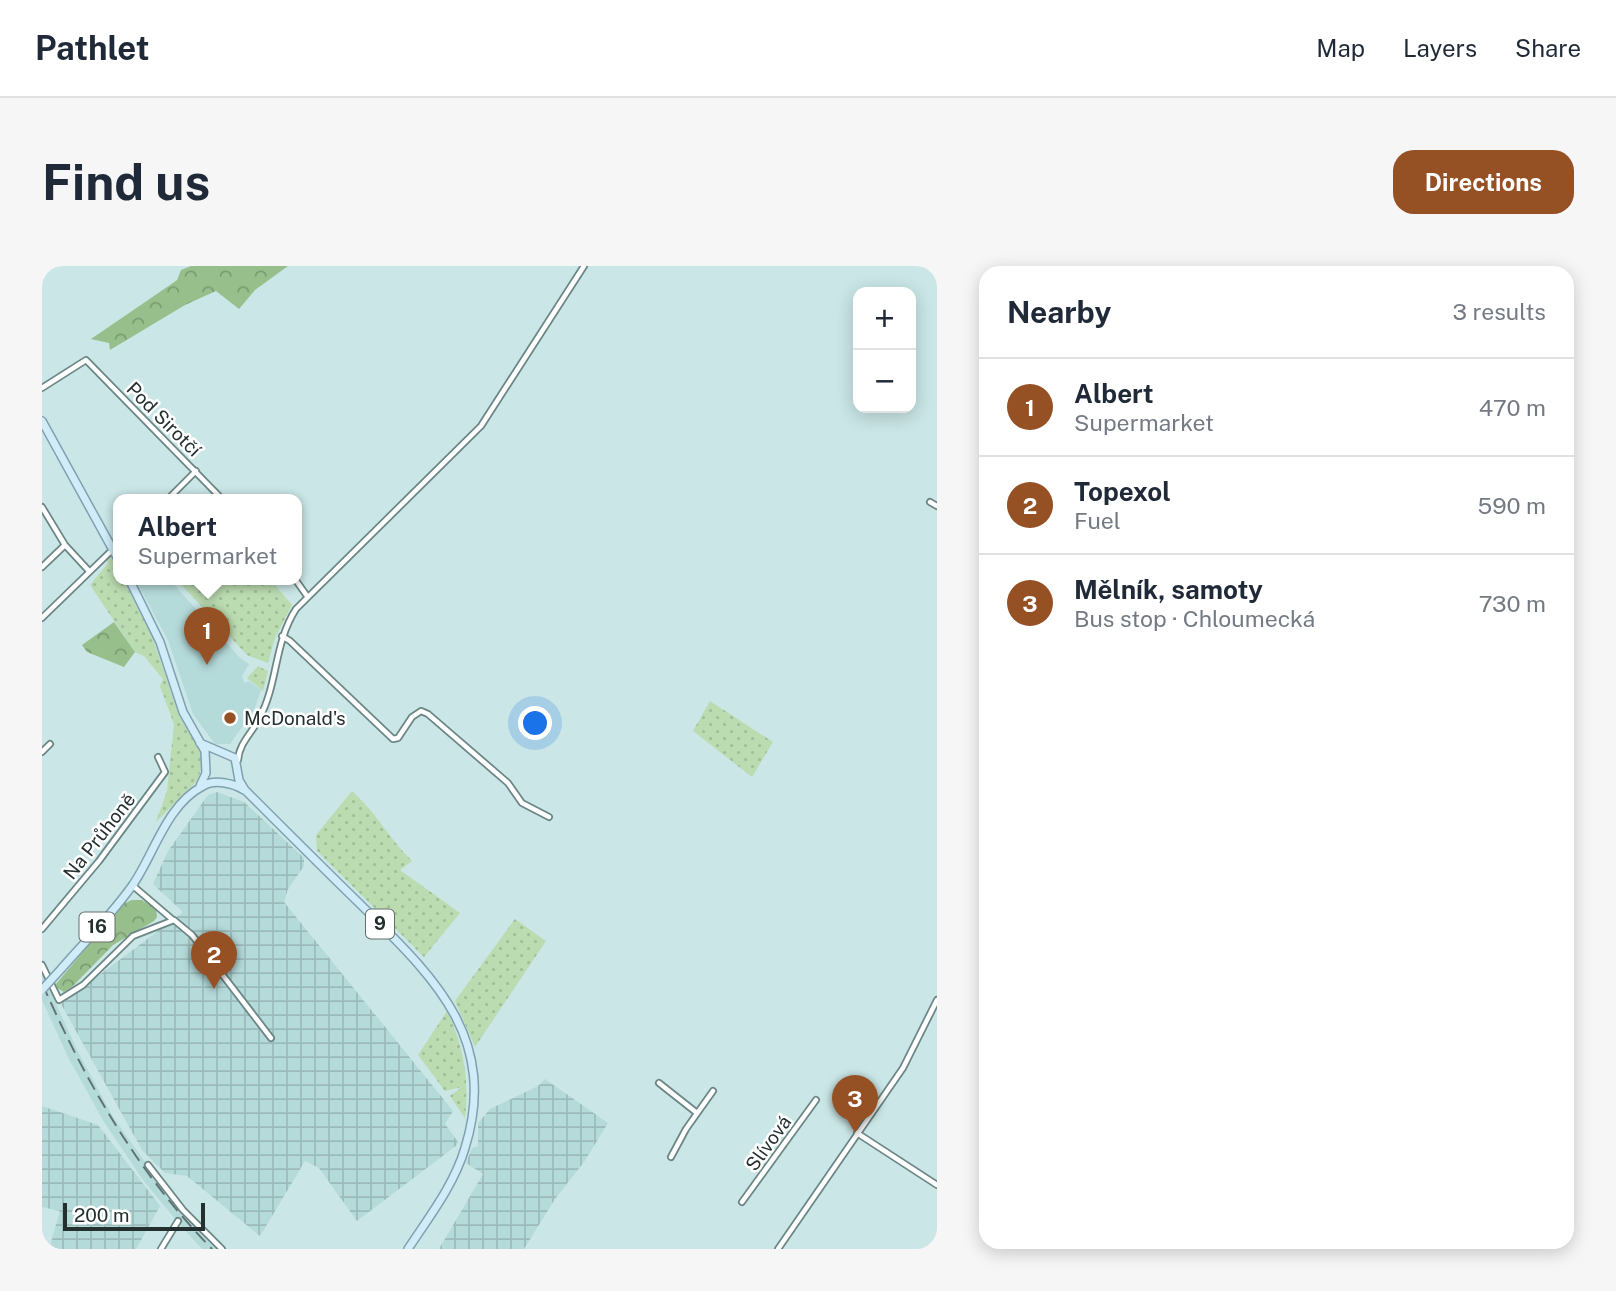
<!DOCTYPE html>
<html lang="en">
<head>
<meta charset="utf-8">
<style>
	body { margin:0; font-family:"Public Sans",sans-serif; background:#f6f6f7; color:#1f2937 }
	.controls { position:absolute; right:21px; top:21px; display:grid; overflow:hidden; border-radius:14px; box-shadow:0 4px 18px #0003 }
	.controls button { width:63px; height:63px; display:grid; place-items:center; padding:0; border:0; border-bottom:2px solid #e0e1e3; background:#fff; color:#1f2937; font:35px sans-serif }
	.scale { position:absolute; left:21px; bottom:18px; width:142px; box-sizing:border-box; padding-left:7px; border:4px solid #242f2f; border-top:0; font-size:19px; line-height:24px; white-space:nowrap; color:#242f2f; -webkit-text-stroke:5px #fff; paint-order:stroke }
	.you { position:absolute; left:494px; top:458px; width:24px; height:24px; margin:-18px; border:5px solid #fff; border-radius:50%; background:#1a73e8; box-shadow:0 0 0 10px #1a73e833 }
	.badge { display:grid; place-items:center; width:46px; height:46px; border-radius:50%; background:#955024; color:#fff; font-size:23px; font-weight:700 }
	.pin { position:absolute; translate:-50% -58px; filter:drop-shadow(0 2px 4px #0008) }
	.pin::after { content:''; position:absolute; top:37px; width:24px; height:21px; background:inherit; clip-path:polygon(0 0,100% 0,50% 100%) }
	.popup { position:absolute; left:71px; top:228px; width:189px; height:91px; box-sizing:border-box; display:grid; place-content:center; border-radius:14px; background:#fff; filter:drop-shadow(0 2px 5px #0005); font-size:23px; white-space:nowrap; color:#747a83 }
	.popup b { font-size:26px; color:#1f2937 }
	.popup::after { content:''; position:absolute; left:50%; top:100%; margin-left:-14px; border:14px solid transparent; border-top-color:#fff }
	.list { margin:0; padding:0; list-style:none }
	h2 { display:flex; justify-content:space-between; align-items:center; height:91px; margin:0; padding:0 28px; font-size:30px }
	h2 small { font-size:23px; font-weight:400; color:#747a83 }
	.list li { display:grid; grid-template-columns:46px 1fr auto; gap:21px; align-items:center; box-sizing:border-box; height:98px; padding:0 28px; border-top:2px solid #e0e1e3 }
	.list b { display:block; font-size:26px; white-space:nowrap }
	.list p { margin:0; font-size:23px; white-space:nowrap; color:#747a83 }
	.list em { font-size:23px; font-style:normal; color:#747a83 }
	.map { position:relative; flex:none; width:895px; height:983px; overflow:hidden; border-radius:21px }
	header { display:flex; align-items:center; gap:42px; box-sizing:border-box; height:98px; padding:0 35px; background:#fff; border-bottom:2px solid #e0e1e3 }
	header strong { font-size:33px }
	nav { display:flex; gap:38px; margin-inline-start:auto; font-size:24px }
	.intro { display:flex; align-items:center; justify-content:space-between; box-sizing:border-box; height:168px; padding:0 42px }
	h1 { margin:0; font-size:49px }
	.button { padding:18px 32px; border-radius:21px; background:#955024; color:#fff; font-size:24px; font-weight:700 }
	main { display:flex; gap:42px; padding:0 42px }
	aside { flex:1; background:#fff; border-radius:21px; box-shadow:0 4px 18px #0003 }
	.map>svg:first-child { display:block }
</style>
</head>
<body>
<header>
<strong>Pathlet</strong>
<nav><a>Map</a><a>Layers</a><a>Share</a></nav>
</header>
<div class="intro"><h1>Find us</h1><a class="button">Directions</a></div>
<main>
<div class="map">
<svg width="895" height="983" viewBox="0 0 895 983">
	<defs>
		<pattern id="industrial-grid" width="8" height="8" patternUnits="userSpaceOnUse" patternTransform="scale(1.75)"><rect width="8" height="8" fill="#b5dada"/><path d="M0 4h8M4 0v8" fill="none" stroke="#9cbbbb"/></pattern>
		<pattern id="grass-dots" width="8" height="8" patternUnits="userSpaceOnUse" patternTransform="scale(1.75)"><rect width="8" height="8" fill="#bbdcb1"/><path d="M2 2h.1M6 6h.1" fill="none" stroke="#a1bd99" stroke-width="1.8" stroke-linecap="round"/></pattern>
		<pattern id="forest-crowns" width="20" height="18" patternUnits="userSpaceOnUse" patternTransform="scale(1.75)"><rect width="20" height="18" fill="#97bf8b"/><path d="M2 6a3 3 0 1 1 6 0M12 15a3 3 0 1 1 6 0" fill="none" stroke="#7b9c72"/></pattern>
	</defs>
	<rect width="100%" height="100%" fill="#cae6e6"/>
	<path fill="#b5dada" d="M93,313H127L197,391L207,398L200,410L202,417L207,415L219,424L212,444L188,478H173L151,448L126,374Z
		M0,707L36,786L71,851L123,924L175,983H160L140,961L101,914L62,856L26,791L0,734Z"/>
	<path fill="url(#industrial-grid)" d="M175,526L202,536L262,592V600L246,623L242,636L411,845L403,858L416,876L415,879L315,955L277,902L263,895L218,970L145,910L123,907L100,884L19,738L141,646L111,618L126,585L166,529Z
		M503,813L566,857L542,896L513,933L482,983H397L441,908L424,897L430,882L436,880V857L448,843L496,820Z
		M0,840L56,859L118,940L94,983H7L18,945L0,941Z"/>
	<path fill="url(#grass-dots)" d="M68,290L76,304V313H81L111,373L137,450L160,488L161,498L155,515L114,556L125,525L132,458L118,420L121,413L102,390L93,386L48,319L66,297L64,293Z
		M134,313H228L250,339L233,372L226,397L205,389Z
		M216,400L226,405L221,425L205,412Z
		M668,435L731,476L710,511L651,465Z
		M310,525C334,546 347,573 370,595L358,604L418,647L382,691L275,585L274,569Z
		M473,653L504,675L433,781L413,735Z
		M405,745C422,780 427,813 423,852L408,830L420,821L403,825L376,789Z"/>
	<path fill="url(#forest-crowns)" d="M149,0H246L213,24L197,43L174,25L143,39L68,84L67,77L49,73L128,19L135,14L139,4Z
		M72,356L93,386L82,401L45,386L40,379Z
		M90,634H100L114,642L115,651L112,655L71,679L30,721L22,726L15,722L14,718L81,638Z"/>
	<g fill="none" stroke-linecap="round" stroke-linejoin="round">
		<g stroke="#6c8686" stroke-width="8">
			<path id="minor" d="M0,122L44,94L180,233
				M126,233L154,205
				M888,236L895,240
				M0,241L23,279L47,305
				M75,281H76
				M0,301L23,279
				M253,313L265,330
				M0,352L67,287
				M240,370L248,375L351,473L356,472L370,451L379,445L386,448L466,517L480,537L507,551
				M0,486L8,478
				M196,494C197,477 211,466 218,451C236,417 232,377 254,343L439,160L542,0
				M90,619L131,654
				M0,663L57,595L123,506L116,491
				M0,699L17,734L41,719L91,670L132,654L150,669L229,772
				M617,817L655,847
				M815,867L895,919
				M629,891L644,863L671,825
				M106,899L141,944L180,983
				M700,936L774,834
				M119,983L136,955
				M736,983L861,802L895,734"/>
		</g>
		<g stroke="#7fa1af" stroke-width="10">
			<path id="primary" d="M0,155L76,293
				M87,313L118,376L141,446L163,485L164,507L158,520
				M158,477L193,492L197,514L203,524C240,561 278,599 316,636C388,708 458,769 423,882C412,919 387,951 366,983
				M20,702C44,675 69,649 90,620C112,589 124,539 161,520C172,513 191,517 202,524"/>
		</g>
		<use href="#minor" stroke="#fff" stroke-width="4.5"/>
		<use href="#primary" stroke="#d0ecf8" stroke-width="7"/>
		<path stroke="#627373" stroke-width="2" stroke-dasharray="14 7" stroke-linecap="butt" d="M0,717C43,815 95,906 170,983"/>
		<g stroke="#7fa1af" stroke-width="10" stroke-linecap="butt">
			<path id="primary-bridge" d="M0,724L20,702"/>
		</g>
		<use href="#primary-bridge" stroke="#d0ecf8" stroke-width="7"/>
	</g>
	<circle fill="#955024" stroke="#fff" stroke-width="2.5" cx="188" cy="452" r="7"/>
	<g text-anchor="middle" stroke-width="5" stroke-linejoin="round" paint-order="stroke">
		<g fill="#fff" stroke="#666d6d" stroke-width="2">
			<rect x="324" y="643.5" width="28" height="29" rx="5"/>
			<rect x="37.5" y="646.5" width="35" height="29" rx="5"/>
		</g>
		<g font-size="18" font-weight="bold" fill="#242f2f">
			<text x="338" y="664">9</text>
			<text x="55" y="667">16</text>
		</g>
		<g font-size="19" fill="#242f2f" stroke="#fff">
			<text transform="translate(122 153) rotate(45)" y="7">Pod Sirotčí</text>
			<text transform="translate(57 570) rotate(-52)" y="7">Na Průhoně</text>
			<text transform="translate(726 877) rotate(-54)" y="7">Slívová</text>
		</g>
		<g font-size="19" fill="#242f2f" stroke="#fff" text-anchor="start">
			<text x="202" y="459">McDonald's</text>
		</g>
	</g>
</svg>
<div class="controls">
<button>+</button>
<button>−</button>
</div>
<div class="scale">200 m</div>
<div class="you"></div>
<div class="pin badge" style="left:165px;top:399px">1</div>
<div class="popup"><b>Albert</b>Supermarket</div>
<div class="pin badge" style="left:172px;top:723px">2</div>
<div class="pin badge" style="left:813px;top:867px">3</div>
</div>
<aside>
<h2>Nearby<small>3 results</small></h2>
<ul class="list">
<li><span class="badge">1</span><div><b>Albert</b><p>Supermarket</p></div><em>470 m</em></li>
<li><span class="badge">2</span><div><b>Topexol</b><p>Fuel</p></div><em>590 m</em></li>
<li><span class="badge">3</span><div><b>Mělník, samoty</b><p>Bus stop · Chloumecká</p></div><em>730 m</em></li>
</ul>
</aside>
</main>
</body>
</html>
